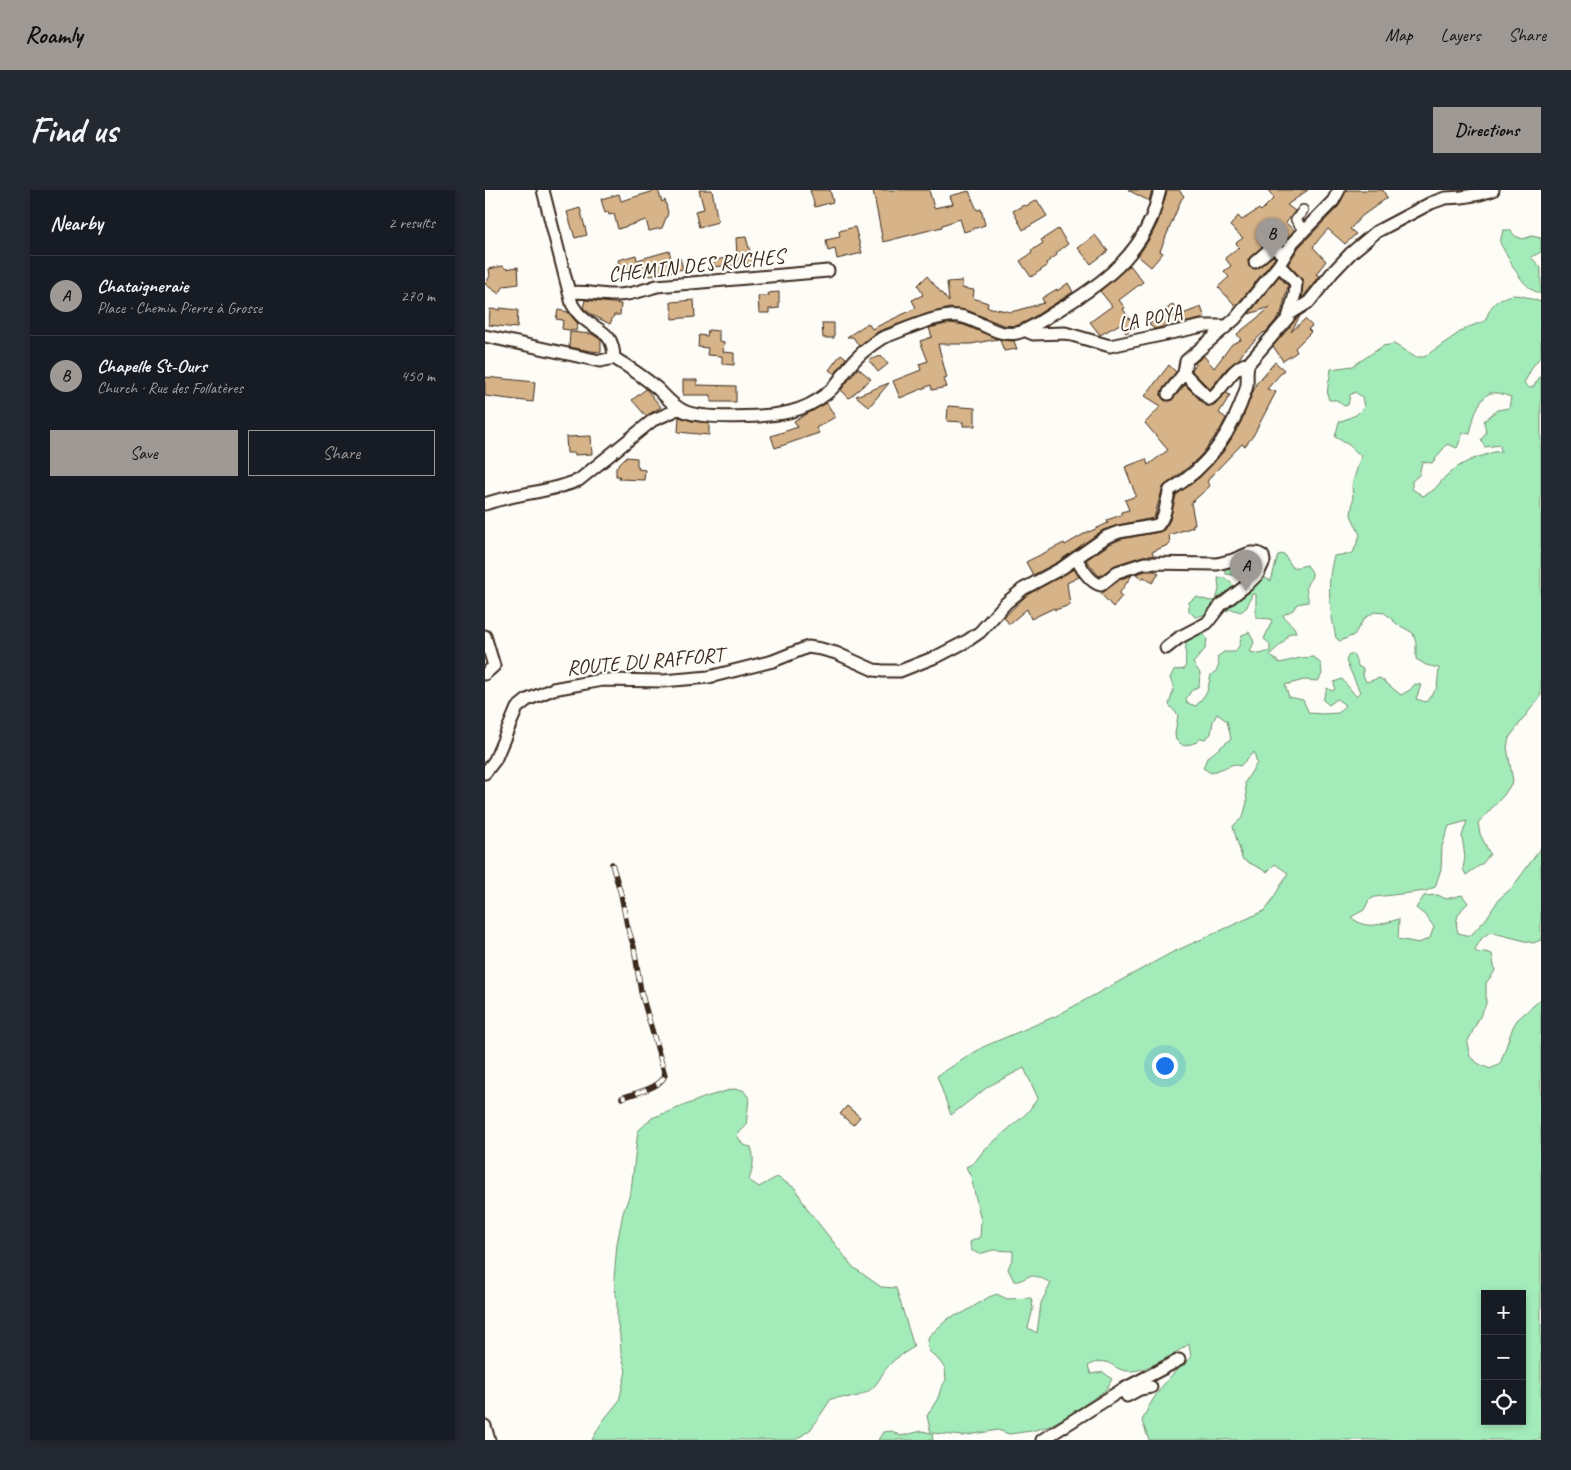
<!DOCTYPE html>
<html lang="en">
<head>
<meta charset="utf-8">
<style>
	body { margin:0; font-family:Caveat,sans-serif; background:#242831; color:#f1f3f6 }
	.controls { position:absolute; right:15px; bottom:15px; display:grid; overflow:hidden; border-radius:0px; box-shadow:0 2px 8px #0003 }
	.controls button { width:45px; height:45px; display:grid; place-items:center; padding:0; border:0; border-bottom:1px solid #363941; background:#171b24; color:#f1f3f6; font:25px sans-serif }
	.you { position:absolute; left:679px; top:875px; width:18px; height:18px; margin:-12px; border:4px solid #fff; border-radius:50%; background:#1a73e8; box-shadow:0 0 0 8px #1a73e833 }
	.badge { display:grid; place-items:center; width:32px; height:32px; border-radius:50%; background:#9f9995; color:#111; font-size:16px; font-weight:700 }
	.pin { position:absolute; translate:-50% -41px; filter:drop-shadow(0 1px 2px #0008) }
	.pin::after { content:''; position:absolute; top:26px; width:18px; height:15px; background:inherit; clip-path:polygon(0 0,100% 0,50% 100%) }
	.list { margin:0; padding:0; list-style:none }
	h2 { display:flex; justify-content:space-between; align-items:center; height:65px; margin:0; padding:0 20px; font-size:21px }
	h2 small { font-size:16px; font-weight:400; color:#9ea1a6 }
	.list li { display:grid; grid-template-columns:32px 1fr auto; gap:15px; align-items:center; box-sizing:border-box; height:80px; padding:0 20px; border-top:1px solid #363941 }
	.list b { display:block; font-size:19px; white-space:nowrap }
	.list p { margin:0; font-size:16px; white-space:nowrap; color:#9ea1a6 }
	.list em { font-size:16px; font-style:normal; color:#9ea1a6 }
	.actions { display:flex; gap:10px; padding:15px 20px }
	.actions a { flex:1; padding:11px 0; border:1px solid #9f9995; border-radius:0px; text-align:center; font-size:18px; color:#9f9995 }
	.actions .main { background:#9f9995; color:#111 }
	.icon { flex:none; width:28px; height:28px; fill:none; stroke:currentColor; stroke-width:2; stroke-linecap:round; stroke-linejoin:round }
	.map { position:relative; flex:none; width:1056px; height:1250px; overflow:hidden; border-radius:0px }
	header { display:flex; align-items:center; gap:30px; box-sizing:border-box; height:70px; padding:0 25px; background:#9f9995; color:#111 }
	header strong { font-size:24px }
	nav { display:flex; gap:28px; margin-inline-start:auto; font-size:18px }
	.intro { display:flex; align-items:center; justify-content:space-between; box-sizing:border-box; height:120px; padding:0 30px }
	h1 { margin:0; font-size:35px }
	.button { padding:12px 22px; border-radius:0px; background:#9f9995; color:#111; font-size:18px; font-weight:700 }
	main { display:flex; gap:30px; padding:0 30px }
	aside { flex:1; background:#171b24; border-radius:0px; box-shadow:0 2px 8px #0003 }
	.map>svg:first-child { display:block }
</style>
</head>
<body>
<header>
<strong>Roamly</strong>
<nav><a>Map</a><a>Layers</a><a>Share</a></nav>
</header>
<div class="intro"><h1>Find us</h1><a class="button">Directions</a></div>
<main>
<aside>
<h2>Nearby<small>2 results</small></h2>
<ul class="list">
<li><span class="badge">A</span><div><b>Chataigneraie</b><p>Place · Chemin Pierre à Grosse</p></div><em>270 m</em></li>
<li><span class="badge">B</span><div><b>Chapelle St-Ours</b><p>Church · Rue des Follatères</p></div><em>450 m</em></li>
</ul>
<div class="actions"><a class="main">Save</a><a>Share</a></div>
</aside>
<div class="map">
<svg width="1056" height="1250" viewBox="0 0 1056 1250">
	<rect width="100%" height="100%" fill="#fdfcf7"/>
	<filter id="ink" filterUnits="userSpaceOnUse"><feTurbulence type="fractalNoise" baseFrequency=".02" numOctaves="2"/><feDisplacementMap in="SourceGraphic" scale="10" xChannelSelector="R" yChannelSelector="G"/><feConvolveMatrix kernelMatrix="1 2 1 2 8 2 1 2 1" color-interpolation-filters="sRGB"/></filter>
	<g filter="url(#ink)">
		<path fill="#a3ecba" stroke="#6f8b6c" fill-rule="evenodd" d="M1018,40H1025L1030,46L1038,49L1047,46L1056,48V62L1046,67L1056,78V104C1035,97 1026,71 1015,53Z
			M1028,105L1038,106L1056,112V166L1048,176L1039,193L1044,198L1048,197L1056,185V505L1024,548L1022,557L1028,591L1019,605L993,633L995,644L1005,664L998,673L981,685L978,679L980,667L977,646L982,631L964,636L957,656L956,679L950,697L941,701L890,707L884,710L879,720L866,727C881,741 896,734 914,729L913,749L934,753L945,748L949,737L941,726L931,718L939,706L953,705L961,709L977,705L983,713C973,722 969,730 973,743L985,746L1001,729L1014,709L1027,698L1056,658V750L1048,753L1005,742L997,748L990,759L992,763L1000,762L1007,764L1010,781L1001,793V814L982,853L985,867L994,874L1005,879L1015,874L1028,837L1032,830L1056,809V1250H664L657,1231C667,1207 685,1183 706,1168L704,1154C691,1163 659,1183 643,1181C626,1180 625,1164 603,1176L606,1184L618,1182L627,1189L621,1200L584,1225L562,1237L546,1241L524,1244L513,1240L477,1246L447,1243L448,1250H393L398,1242L407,1241L416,1246L437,1241L446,1243L442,1226L453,1208L456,1198L461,1190L460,1178L450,1166L445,1162L442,1156L444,1146L464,1128L478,1123L504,1107L512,1104L522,1109L546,1108L548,1118L543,1138L552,1143L556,1113L566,1093C560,1090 551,1085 545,1086C538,1088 536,1092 529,1091L523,1079L528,1067V1061L508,1060L494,1064L486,1060L485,1052L495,1047L496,1031L486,987L481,977L489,973L499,960L542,923L553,908L539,878L504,896L466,925L452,886L498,857L571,826L686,763L779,721L783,717L803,683L790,674L782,682L757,669C755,657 750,647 748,636L758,627L762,612L760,592L772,573L769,562L755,576L749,574L726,583L718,578L722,568L746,549L742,531L732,524L728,531L726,544L720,549L716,548L712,552L699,556L691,550L690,544L693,525L684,515L689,498L685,488L689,480L700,479C703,461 694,446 717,441L722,450L720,459L708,473L715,483L714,496L706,501L701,509L702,513L711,516L722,502L726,485L731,481L734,475L732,467L739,462H750L754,456L757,445L764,442L769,452L765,462L775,464L785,461V454L779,449L787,431L786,429L771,428V404H767L762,417L756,422L746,419C739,423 733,421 726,423C720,424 716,426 710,427L704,421V412L711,407L725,411L731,410L734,400L733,388H740L753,399L757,391L756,386L741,384L739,378L740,375L768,365L775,370V390L780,388L786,391L793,365L799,364L808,378L822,375C824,378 826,380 827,383C828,389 823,390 822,395C820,401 824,406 823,412L812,414L808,420L798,425C801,433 808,432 811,442L803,444C800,454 791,457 785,465L795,473L815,468L829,467L836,474L837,484L833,491L819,490L800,495L804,507L818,510L824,523L837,524L854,523L860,515L852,509L844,515L838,510L842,498L847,501L850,499L849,492L857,489L871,506L875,502L861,471L864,464L869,465L873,476L878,479V485L881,492L895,488L916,505L925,500L930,494L936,495L931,509L941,512L952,498L954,478L941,475L931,469V453L928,443L912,434L900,423L889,422L879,429L869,445L855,451L851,448C845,420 841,394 849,366L868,363L875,345L866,325L868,310L867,295L876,266L864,255L850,247L854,232L871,225L879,217L877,207L870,202L865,205L863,215L859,216L852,210H844C840,200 845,190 846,179L868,176L898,156L909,154L930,167H939L981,138L1000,131C1007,114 1010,109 1028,105ZM1005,203H1014L1026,207L1024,218L1012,220L999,231L1001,243L996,250L1000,257L1015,255L1016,262C1006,261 1005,264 997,266C984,270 972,276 962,285C952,295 953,299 938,306L927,299V291L934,285L937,272L947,273L962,254L972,258L978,243L985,244C988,230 992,210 1005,203ZM1000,1104H1037V1231H1000Z
			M248,899L258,900L264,908L261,936L252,945L258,955L266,957C270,969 268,978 264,990L274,997L292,987L310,998L323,1020L368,1077L396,1097L411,1098L429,1157C421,1162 412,1167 406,1173C392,1188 395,1198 373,1206C365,1209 355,1206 346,1209L326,1239L311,1250H107L117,1232L134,1211L141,1181L136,1163L135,1145L132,1130V1112L129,1089L132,1054L138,1023L146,1001L153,941L167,928L221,907Z"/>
		<path fill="#d6b388" stroke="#3b2a1e" d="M173,0L177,12L180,10L183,23L177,38L164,41L161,30L133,39L129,24L124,25L123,22L120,23L116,9L134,4L136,11Z
			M214,0H227L233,32L214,37L210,21L219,19Z
			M325,0H345L348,12L330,17Z
			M388,0H444L449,18L468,14L465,6L484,1L492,20L496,19L500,35L479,42L475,29L457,35V37L398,52Z
			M643,0H667L664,11Z
			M682,0H694L699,6L696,10L675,61L678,63L666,77L653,66L665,48L673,32Z
			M783,0H823L802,15L810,21L801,33L809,40L798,55L786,50L763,69L764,77L771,79L788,66L790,68L751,116L733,97L744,87L739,81L746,76L740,68L754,57L751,53L758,48L745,36L753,26L757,30L774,19L776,21L789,8Z
			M861,0H898L902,8L877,26L865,39L871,44L860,54L843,39L835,48L828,57L841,71L831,84L835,86L817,108L818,90L803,74L814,57L854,16Z
			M552,10L562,26L538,40L528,21L539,15L541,16Z
			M95,18L102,45L90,48L82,22Z
			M370,37L377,63L352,69L350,59L343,61L341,50L355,47L354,41Z
			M573,39L583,54L571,63L572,65L561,73L562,76L546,87L535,71L547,63L546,61L558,53L556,50Z
			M610,45L623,61L606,74L593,58Z
			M261,47L268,73L229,77L228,71L252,65L251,48Z
			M184,61L187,71L195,68L198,79L165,86L163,79L142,86V84L137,85L133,70L151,65L152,70Z
			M645,75L658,92L634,110L640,118L638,119L650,137L641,143L635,134L615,145L605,132L627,116L615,101Z
			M18,76L21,79L33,77L34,94L19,96L14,104L0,94L5,86L4,79Z
			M442,86L464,112L462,92L477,91V98L489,100L488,108L503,113L502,117L526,122L559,113L557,108L572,99V101L583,93L588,102L544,130L531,136L518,135L484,121L465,118L444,123L394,141L374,156L368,147H362L383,133L387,139L431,118L427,110L438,105L433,95Z
			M794,86L803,96L796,124L780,143L779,142L759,161L754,169L742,178L725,199L707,181L708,177L711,175L710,173L719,166L729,178L747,154L756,150L752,144L786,117L764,124Z
			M294,102V118L284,119V123H274L273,106H284L283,103Z
			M100,110L136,114L135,125H129L125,134L107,125L101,120L98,118Z
			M209,110L210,127L187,129L186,112Z
			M688,114L692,124L677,137L669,139L664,134Z
			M716,117L720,128L693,134L690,127Z
			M15,118L33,120L32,138L4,135L5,119L15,120Z
			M73,120L83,122L93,134L91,141L77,139L78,130L71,129Z
			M815,126L806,142L820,129L827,136L823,139L826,142L810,158L812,162L798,171L788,156L811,129Z
			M337,133H349V148H338Z
			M466,133L479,135L513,149L486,154H453L462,188L459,189L462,197L447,200L446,195L415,208L408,191L436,180L434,174L443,171L435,151L447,147L444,138Z
			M223,140L234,141V151L239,152L238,162L249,163V175L237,174V166L222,165L223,158L213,157L214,145L222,146Z
			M85,142L107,144L116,150V162L106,161L84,157Z
			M515,150L529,151L532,159L519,161Z
			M356,164L361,168L350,184L344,180Z
			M396,166L403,174L393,182L384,170Z
			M790,172L799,180L782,199L791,202L768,246L760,256L757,254L726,286L722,292L725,296L706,313L710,334H708V337L684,345L685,354L667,362L669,366H658L630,375L615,386L613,385L601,370L625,354L636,349L674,342L679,340L685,330L691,305L716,286L738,262L756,232L771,194Z
			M684,175L691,182L677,200L676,206L679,210L686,211L700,195L722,216L729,215L741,203L745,205L734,223L741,228L735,240L717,264L706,275L678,297L669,328L633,335L618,340L573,372L548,385L541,372L579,353L580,355L604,341V342L623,333L622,330L636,325V322L644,320L640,310L651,306L640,277L661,269L663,275L683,260L660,233L676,216L660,206Z
			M373,178L386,189L364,208L356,200Z
			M0,187L50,192L48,212L0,206Z
			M198,190H212V195L251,196V212H226V205H198Z
			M404,193L384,217L371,206Z
			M161,199L176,217L161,226L147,210Z
			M342,213L350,227L331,238L334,243L290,258L286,246L313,237L309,231Z
			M463,216L490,218V236H478V232L462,231Z
			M194,227L207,231L224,233V245L193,242Z
			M106,246L107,264L90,265V263H82L81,247Z
			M141,267L152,268V277H154L153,279L160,280L159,290L134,289L135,286H131V277Z
			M589,379L594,387L582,393L585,415L570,420L569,418L546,429L542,419L524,434L519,427L542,405Z
			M661,381H670L674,384L667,393L659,387L657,389L651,384Z
			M647,385L634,404L637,406L628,417L616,404L636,389Z
			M362,916L375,927L368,935L355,924Z"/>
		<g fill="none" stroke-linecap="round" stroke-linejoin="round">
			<g stroke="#3b2a1e" stroke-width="12">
				<path id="pedestrian" d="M818,20L811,30L819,41"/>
			</g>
			<g stroke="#3b2a1e" stroke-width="15">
				<path id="minor" d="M58,0L87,114C90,119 93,124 97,127C114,143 128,140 129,168
					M770,72L787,57L800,65
					M84,103C100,100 116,106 132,105C146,105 159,100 172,96L343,81
					M806,123L824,112L847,83L866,63L891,42L946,13L960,8L977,7L995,4L1008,0
					M539,140L548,144L580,143L625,156L718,136H742
					M0,146L115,171L129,168
					M129,168C144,177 160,188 173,199C181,207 188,216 199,221C218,230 283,227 304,222C317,219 331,212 341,204C351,197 356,187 363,178C372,166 384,156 397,148C417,141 454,123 474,126C494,129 510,147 532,143C545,140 560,128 572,121C610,98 648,72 666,29C670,20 672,10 675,0
					M699,183L724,209C740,199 745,177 764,173
					M683,204L699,183L701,171L750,129L794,75L808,52L848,11L854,0
					M0,314C30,303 64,303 94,290L168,230L187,222L192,218
					M591,368C596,377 605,393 616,395L632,382L660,373L732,374L748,370L765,363H772L778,366L779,371L773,384L762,395L736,415L722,433L695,447L681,458
					M0,446L9,476L0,484
					M0,583L10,570L32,518L42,510L68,499L117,490L178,491L224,487L288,471L323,457L336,459L351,463L389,480L398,481H415L453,466L482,451L495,442L521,413L538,399L577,378L621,347L634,342L673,335C682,325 680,313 685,300C723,278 748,241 761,199C764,190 760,181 764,173L803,128L810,104L811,93L794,75
					M642,1206L655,1199L666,1197
					M0,1236L4,1250
					M557,1250L635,1201L694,1170"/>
			</g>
			<use href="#pedestrian" stroke="#fdfcf7" stroke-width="9"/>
			<use href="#minor" stroke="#fdfcf7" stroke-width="11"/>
			<g stroke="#3b2a1e" stroke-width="5.5">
				<path id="rail" d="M127,674L136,704L142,735L149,757L156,802L180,885C175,899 148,903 137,908"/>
			</g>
			<use href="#rail" stroke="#fdfcf7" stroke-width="4" stroke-dasharray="11" stroke-linecap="butt"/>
		</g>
	</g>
	<g text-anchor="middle" stroke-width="4.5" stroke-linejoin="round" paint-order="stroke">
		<g font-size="21" fill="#3b2a1e" stroke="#fdfcf7">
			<text transform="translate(211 75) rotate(-6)" y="7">CHEMIN DES RUCHES</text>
			<text transform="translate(665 128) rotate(-12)" y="7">LA POYA</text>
			<text transform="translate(160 471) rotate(-5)" y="7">ROUTE DU RAFFORT</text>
		</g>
	</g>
</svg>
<div class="controls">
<button>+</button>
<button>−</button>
<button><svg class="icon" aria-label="locate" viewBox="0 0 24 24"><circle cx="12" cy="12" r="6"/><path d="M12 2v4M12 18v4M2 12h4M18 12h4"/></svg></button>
</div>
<div class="you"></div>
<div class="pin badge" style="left:761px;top:401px">A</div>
<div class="pin badge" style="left:787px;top:69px">B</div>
</div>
</main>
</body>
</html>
